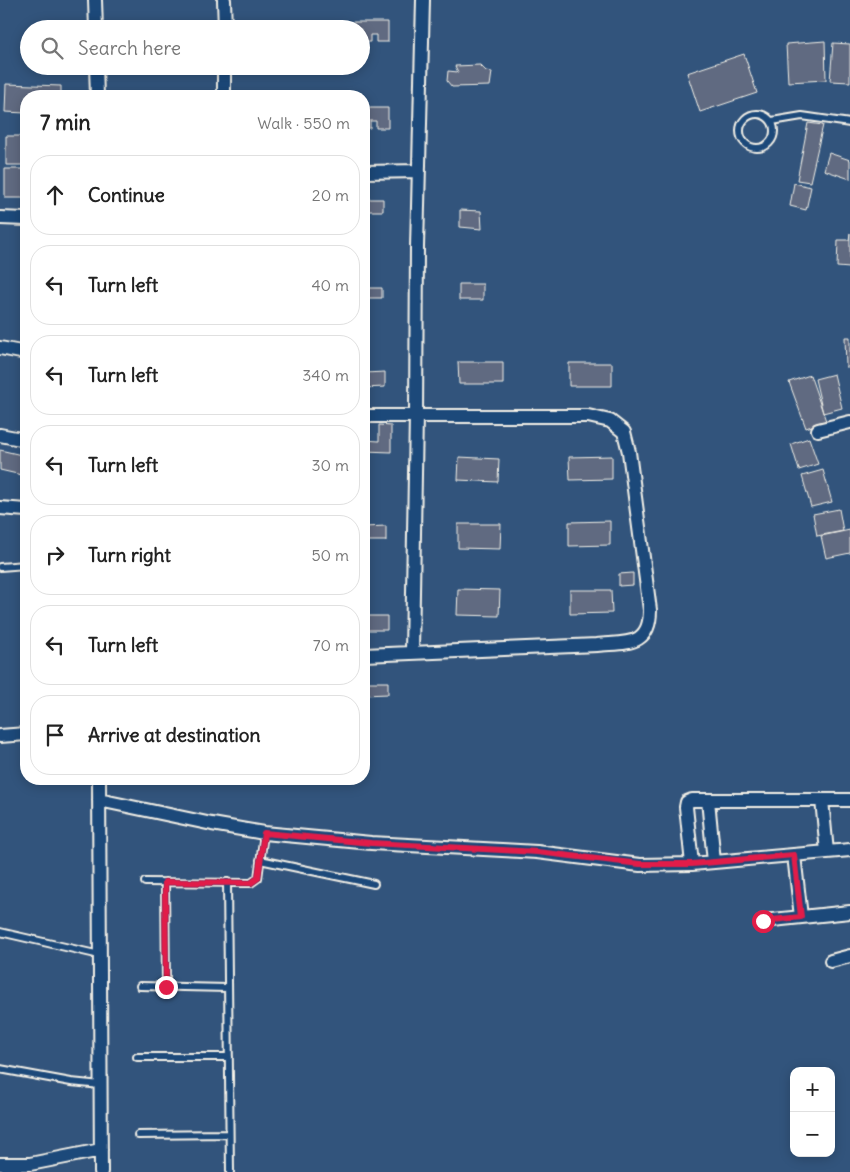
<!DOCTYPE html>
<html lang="en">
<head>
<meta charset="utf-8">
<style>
	body { margin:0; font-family:Delius,sans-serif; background:#f2f2f2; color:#222 }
	.controls { position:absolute; right:15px; bottom:15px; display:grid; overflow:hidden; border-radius:10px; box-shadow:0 2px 12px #0003 }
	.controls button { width:45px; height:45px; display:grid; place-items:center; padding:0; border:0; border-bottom:1px solid #e0e0e0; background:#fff; color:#222; font:25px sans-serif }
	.stop { position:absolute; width:15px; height:15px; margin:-11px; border:4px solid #e11d48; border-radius:50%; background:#fff }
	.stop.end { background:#e11d48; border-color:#fff; box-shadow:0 1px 5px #0008 }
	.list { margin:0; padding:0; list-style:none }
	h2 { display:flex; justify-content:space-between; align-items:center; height:65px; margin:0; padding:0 20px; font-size:21px }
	h2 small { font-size:16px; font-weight:400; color:#767676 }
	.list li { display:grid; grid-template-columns:32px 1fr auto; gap:15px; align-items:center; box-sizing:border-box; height:80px; margin:0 10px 10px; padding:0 10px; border:1px solid #e0e0e0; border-radius:20px }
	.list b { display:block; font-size:19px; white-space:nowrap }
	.list em { font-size:16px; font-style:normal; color:#767676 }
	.icon { flex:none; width:28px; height:28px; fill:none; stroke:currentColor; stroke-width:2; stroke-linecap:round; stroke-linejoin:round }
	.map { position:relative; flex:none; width:850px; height:1172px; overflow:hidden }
	.search { position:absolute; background:#fff; box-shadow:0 2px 12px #0003; left:20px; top:20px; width:350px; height:55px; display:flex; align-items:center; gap:12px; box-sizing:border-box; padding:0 18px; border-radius:28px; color:#767676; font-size:19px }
	.panel { position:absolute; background:#fff; box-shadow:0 2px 12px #0003; left:20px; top:90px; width:350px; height:695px; border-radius:20px }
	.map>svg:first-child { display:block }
</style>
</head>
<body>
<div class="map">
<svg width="850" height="1172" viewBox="0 0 850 1172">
	<rect width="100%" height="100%" fill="#32547c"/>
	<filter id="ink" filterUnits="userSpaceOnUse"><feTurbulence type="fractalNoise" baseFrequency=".02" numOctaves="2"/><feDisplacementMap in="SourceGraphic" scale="10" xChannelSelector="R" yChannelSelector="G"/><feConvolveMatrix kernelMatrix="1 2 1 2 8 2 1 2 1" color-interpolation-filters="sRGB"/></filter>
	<g filter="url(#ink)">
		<path fill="#606b81" stroke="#f4f1e8" d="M348,22H388V42H376V35H370V42H361V29H348Z
			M140,24H179V29H140Z
			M262,24H301V29H262Z
			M825,41L826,80L788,82L786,44Z
			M833,43L850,44V82L830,81Z
			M744,54L757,93L700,112L687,73Z
			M480,65L486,71L492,72L490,86L452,87L447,81L448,71L458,72L455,66Z
			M6,84L61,86V96H26V113L5,112Z
			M364,108H388V128H376V121H370V128H364Z
			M808,123L823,125L810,182L797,180Z
			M6,136H26V165H6Z
			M829,153L850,160V179L824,170Z
			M5,169H26V198H5Z
			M794,183L811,187L806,210L790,206Z
			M364,199H383V211H364Z
			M460,210L481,211L482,229L460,227Z
			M850,233V268L837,267L838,240H849Z
			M459,284H483V300H459Z
			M364,288H382V298H364Z
			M845,337H850V367H846Z
			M458,362H503V384H459Z
			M569,363H612V386H569Z
			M385,372V387L364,388V373Z
			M834,374L842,408L823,413L815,379Z
			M810,375L826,421L806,428L789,382Z
			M379,425L391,426V452L364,451V440L379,441Z
			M809,438L818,464L799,470L791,444Z
			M0,450L26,456V476L0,470Z
			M612,456V479L570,480L569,457Z
			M459,457L499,459L498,482L458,480Z
			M823,470L832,502L811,507L802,476Z
			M839,509L843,531L817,536L813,514Z
			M610,521V545L569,546V522Z
			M458,524H501L500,549L458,548Z
			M386,526V541H364V527Z
			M850,530V553L826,558L821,536Z
			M633,573V585L619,586V574Z
			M458,589L500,590L499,616L457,615Z
			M570,590H611L612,613L570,614Z
			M364,616H387V630H364Z
			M364,682H388V694L364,695Z"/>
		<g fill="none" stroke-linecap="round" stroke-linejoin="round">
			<g stroke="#f4f1e8" stroke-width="10">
				<path id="lane" d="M740 131a17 17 0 1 1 34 0a17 17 0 1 1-34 0Z
					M772,121L802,116L850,123
					M0,567L26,565
					M260,860L374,884
					M145,882L251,883L258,878L264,833
					M165,882L166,987
					M227,882L230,1172
					M0,932L100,955
					M140,986L228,988
					M137,1057H229
					M0,1069L71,1082L101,1085
					M138,1135L229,1134"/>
			</g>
			<g stroke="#f4f1e8" stroke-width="16">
				<path id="street" d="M95,0L96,29
					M224,0L225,29
					M96,66L97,96
					M224,96V66
					M364,172L419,171
					M0,218L26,219
					M0,348L26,353
					M364,416H588L610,421L624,432L629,452L650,610C650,647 626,642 597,645L364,655
					M818,430L850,422
					M0,435L26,440
					M0,508L26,510
					M412,652L416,415L417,247L423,0
					M0,736L26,734
					M99,779L101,1172
					M99,800L212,824L264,833L371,843L537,852L640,865L692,864L850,850
					M708,800L714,862
					M822,800L827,852
					M794,855L801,917
					M692,864L686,807L687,802L692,800H850
					M763,921L850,912
					M831,961L850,956
					M0,1164H30L101,1150"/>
			</g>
			<use href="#lane" stroke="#1f4a7a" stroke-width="6"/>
			<use href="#street" stroke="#1f4a7a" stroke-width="12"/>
		</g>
	</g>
	<g fill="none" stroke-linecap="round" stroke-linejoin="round" filter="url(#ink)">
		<path stroke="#e11d48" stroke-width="6" d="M166,987L165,882L251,883L258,878L264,833L371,843L537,852L640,864H692L794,855L801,917L763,921"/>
	</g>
</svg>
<div class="controls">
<button>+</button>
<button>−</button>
</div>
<div class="stop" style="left:763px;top:921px"></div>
<div class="stop end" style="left:166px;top:987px"></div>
<div class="search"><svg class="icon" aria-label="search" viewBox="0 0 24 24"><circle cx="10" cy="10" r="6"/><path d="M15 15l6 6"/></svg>Search here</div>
<section class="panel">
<h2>7 min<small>Walk · 550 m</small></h2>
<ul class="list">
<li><svg class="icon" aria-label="ahead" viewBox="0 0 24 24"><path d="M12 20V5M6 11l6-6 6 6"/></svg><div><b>Continue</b></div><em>20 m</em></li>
<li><svg class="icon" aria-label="left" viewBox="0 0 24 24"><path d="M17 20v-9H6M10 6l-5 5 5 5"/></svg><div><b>Turn left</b></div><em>40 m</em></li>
<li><svg class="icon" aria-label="left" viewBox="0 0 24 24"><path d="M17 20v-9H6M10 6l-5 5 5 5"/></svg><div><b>Turn left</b></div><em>340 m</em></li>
<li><svg class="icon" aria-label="left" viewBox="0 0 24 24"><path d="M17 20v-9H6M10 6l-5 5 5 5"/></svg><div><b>Turn left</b></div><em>30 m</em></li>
<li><svg class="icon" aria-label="right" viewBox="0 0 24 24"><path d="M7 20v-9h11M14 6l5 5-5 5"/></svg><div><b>Turn right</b></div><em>50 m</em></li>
<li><svg class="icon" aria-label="left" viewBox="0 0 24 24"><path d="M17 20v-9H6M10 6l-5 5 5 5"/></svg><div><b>Turn left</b></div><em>70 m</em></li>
<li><svg class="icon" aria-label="arrive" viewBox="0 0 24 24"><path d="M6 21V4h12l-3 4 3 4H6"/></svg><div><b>Arrive at destination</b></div></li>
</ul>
</section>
</div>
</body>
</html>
